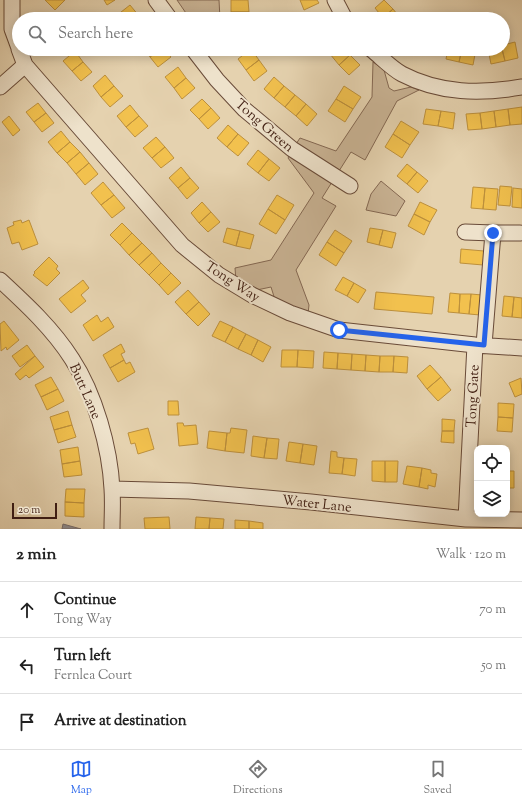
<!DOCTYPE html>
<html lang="en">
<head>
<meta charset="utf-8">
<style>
	body { margin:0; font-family:"Sorts Mill Goudy",serif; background:#f2f2f2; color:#222 }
	.controls { position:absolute; right:12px; bottom:12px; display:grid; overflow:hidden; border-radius:8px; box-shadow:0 2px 10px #0003 }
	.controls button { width:36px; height:36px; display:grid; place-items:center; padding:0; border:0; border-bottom:1px solid #e0e0e0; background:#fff; color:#222; font:20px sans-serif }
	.scale { position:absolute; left:12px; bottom:10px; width:45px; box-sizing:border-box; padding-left:4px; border:2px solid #401e12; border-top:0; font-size:11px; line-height:14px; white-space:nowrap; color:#401e12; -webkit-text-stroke:3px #eee2cb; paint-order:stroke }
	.stop { position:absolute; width:12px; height:12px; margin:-9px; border:3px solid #2563eb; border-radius:50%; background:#fff }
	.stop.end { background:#2563eb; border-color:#fff; box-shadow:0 1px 4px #0008 }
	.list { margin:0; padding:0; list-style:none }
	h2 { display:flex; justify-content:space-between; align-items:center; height:52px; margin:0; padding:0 16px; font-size:17px }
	h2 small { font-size:13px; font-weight:400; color:#767676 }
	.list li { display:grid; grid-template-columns:26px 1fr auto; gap:12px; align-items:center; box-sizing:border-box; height:56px; padding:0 16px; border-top:1px solid #e0e0e0 }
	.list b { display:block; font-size:15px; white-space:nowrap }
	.list p { margin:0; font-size:13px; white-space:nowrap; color:#767676 }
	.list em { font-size:13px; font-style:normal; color:#767676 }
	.icon { flex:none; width:22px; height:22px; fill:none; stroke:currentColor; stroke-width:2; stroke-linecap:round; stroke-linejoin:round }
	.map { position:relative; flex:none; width:522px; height:529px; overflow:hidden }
	.search { position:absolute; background:#fff; box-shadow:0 2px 10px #0003; left:12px; right:12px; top:12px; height:44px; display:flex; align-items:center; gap:10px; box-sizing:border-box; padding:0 14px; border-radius:22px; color:#767676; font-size:15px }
	.sheet { height:220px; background:#fff }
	nav { display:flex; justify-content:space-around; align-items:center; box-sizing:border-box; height:56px; border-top:1px solid #e0e0e0; background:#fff; font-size:11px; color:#767676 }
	nav a { display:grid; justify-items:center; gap:2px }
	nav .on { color:#2563eb }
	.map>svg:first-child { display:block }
</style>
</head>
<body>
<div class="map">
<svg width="522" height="529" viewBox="0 0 522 529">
	<rect width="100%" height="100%" fill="#e5d2af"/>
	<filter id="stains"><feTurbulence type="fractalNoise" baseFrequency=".005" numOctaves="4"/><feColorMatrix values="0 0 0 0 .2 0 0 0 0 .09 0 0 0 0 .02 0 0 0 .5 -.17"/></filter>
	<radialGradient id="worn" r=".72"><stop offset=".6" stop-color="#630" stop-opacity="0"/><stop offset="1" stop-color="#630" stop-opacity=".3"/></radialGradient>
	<path fill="#c9b394" stroke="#846853" d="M177,0H219L220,19H190Z
		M373,62L384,70L389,88L394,91L411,87L419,90L397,101L365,160L351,152L339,171L296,144L300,138L336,151L372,97Z
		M291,153L332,182L322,198L336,206L296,270L309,305L308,314L276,303L271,287L252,291L236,281L235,268L271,260L314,193L288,158Z
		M381,181L405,201L396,216L366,210L371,194Z"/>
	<path fill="#f2c14e" stroke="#bd903c" d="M45,0H65L55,10Z
		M104,0H115L107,5Z
		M231,0H248L249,12H231Z
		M300,0H317L319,3L304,10Z
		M384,0L393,9L383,18L375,8Z
		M130,5L139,16L135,19H119L116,16Z
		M393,9L401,19H384L383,18Z
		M231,12H249V19H231Z
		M322,14L325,19H313Z
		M515,42L518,58L505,61L502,49L503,45Z
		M144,49H160L150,57Z
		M160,49H164L171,57L158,67L150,57Z
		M251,49L259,60L246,70L238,59Z
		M335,49H345L350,55L339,65L330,54Z
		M448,49H462L459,62L446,59Z
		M462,49H476L473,65L459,62Z
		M488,49H502L505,61L491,64Z
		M75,51L83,62L72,71L63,61Z
		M350,55L360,65L349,75L339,65Z
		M259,60L267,71L254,81L246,70Z
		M83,62L92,72L81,81L72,71Z
		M178,67L186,78L174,88L165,77Z
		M105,75L114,86L101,97L93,86Z
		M274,77L284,86L274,98L264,89Z
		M186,78L195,88L182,99L174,88Z
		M114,86L123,96L110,107L101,97Z
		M284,86L295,95L285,107L274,98Z
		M344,86L361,97L353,109L336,99Z
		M295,95L306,104L296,116L285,107Z
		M202,99L211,108L199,119L190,110Z
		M336,99L353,109L345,122L328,111Z
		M38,103L46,113L34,122L26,112Z
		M306,104L317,114L307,126L296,116Z
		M130,105L139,116L126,127L117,116Z
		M522,107V124L510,125L508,109Z
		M211,108L220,118L208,129L199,119Z
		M426,109L441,111L438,126L423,124Z
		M508,109L510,125L496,127L494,111Z
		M441,111L455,113L453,129L438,126Z
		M494,111L496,127L482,129L480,113Z
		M46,113L54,123L42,132L34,122Z
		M480,113L482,129L468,130L466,114Z
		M9,116L20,130L13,136L2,122Z
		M139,116L148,126L135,137L126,127Z
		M401,121L419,132L410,145L393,134Z
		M228,125L238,134L227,147L217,138Z
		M61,131L70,142L57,153L48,142Z
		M238,134L249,143L238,156L227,147Z
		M393,134L410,145L402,158L385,147Z
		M156,137L165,147L152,158L143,148Z
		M70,142L80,152L67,163L57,153Z
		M165,147L174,158L161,168L152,158Z
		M258,150L269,159L258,173L247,164Z
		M80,152L89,163L76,174L67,163Z
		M269,159L280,168L269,181L258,173Z
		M89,163L98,174L85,185L76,174Z
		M407,164L417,172L407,184L397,176Z
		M181,167L190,178L178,188L169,178Z
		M417,172L428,181L418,193L407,184Z
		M190,178L199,188L187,199L178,188Z
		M103,182L114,195L101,205L91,193Z
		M500,186L512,187L510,206L498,205Z
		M473,187L485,188L483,209L471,208Z
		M485,188L498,189L496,210L483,209Z
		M513,188L522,189V208L512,207Z
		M114,195L125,208L112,218L101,205Z
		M277,195L294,205L285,220L268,209Z
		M202,202L211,212L199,223L191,213Z
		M420,202L437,210L430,222L414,214Z
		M268,209L285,220L276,234L259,224Z
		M211,212L220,222L208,232L199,223Z
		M414,214L430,222L424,235L408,226Z
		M21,220L22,223L29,220L38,244L22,250L19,242L12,244L7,228L14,225L13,222Z
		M122,223L132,233L120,245L110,235Z
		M227,228L240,231L236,246L223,242Z
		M370,228L383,230L379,245L367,242Z
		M335,230L352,241L344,253L327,242Z
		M383,230L396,233L392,248L379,245Z
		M240,231L254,235L250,249L236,246Z
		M132,233L142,243L129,255L120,245Z
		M327,242L344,253L336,266L319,255Z
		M142,243L152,253L139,265L129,255Z
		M461,249L484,251L483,265L460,263Z
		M152,253L161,263L149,275L139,265Z
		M49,257L58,266L56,269L60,273L47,286L33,275L35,273L34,272Z
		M161,263L171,273L159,285L149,275Z
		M171,273L181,283L168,295L159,285Z
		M343,277L354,283L347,296L335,290Z
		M83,280L89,288L81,295L86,301L71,313L59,299Z
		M354,283L366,290L358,303L347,296Z
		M188,290L199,302L186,314L175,302Z
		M376,292L434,297L432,314L374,309Z
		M450,293L460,294L459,313L448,312Z
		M460,294H471L469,314L459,313Z
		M471,294L482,295L480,315L469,314Z
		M504,296L514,297L512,317L502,316Z
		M514,297L522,298V318L512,317Z
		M199,302L210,314L198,326L186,314Z
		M97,315L101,322L108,317L114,327L93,341L83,325Z
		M4,321L19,340L7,350L6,347L1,351L0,324Z
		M220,321L233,327L225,342L212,336Z
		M233,327L246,334L238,349L225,342Z
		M246,334L258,340L251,355L238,349Z
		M258,340L271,347L263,362L251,355Z
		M121,344L125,352L121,354L124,360L110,368L103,355Z
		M27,345L35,356L20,367L12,356Z
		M282,350H298L297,367H281Z
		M298,350L314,351L313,368L297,367Z
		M324,352L338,353L337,369L323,368Z
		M338,353L352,354L351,370L337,369Z
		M352,354L366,355L365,371L351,370Z
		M366,355L380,356L379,372L365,371Z
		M35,356L44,367L29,378L26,375L20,380L15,374Z
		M380,356H394L393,372H379Z
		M394,356L408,357L407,373L393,372Z
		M124,360L126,364L130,362L135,372L118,382L110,368Z
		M430,365L441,377L427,389L417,376Z
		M51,377L58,389L41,397L35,385Z
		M441,377L451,390L438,401L427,389Z
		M521,378L522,394L515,397L509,383Z
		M58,389L64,401L47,410L41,397Z
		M168,401H178L179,415H168Z
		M498,403L514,404L513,418L498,417Z
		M68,411L72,425L54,430L50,417Z
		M498,417L513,418L512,432L497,431Z
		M442,419L455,420L454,431H442Z
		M177,423H183L184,426L196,425L198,444L179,446Z
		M72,425L76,437L58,443L54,430Z
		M148,428L154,449L138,454L135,443L131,444L128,433Z
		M231,428L247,430L244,453L225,451L227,433H230Z
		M209,431L227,433L225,451L207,448Z
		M442,431H454V443L441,442Z
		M253,436L267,438L264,458L251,456Z
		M267,438L279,439L277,459L264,458Z
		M289,442L303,444L300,463L286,461Z
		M303,444L317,446L314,465L300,463Z
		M78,447L80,461L62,464L60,450Z
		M331,451L337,452V457L344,458L342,474L329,473Z
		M344,458L357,459L355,476L342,474Z
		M80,461L82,475L64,477L62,464Z
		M372,461H385V482L372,481Z
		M385,461H398L397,482H385Z
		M407,466L422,468L419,487L403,484Z
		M422,468L431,470V473L437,474L435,487L428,485V489L419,487Z
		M507,471H514V488H507Z
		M66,489H85L84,503L65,502Z
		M65,502L84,503V517L65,516Z
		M169,517L170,529H145L144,518Z
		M196,517L210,518L209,529H195Z
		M210,518L224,519L223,529H209Z
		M235,520L249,521V529H235Z
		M249,521L263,523V529H249Z"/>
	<path fill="#8d8d92" stroke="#766c6c" d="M63,524L81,529H62Z"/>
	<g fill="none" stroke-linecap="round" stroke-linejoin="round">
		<g stroke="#694b39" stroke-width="17">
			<path id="minor" d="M12,0V29L19,48
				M156,0L170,19
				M335,0L345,19
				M19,49L25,65L182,245L219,275L252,295L290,313L339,330L475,345L522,348
				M193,49L217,80L244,109L292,149L350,186
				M371,49C381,57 391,68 402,74C440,94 481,94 522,87
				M0,87L25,65
				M465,232L493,233L484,345
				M493,233H520
				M0,280C26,304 53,329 72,359C95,394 110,448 112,489C113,502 112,516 112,529
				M112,489L189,491L311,502L466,519L522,520
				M466,519L475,345"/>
		</g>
		<use href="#minor" stroke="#eee2cb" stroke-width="15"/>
	</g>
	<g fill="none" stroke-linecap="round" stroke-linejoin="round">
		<path stroke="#2563eb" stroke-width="5" d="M339,330L484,345L493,233"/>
	</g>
	<g text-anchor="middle" stroke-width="4" stroke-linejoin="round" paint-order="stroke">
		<g font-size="14" fill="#401e12" stroke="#eee2cb">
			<text transform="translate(265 125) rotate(41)" y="5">Tong Green</text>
			<text transform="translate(233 281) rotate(33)" y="5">Tong Way</text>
			<text transform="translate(86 391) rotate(66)" y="5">Butt Lane</text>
			<text transform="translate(472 396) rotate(-87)" y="5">Tong Gate</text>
			<text transform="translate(317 503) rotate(6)" y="5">Water Lane</text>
		</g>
	</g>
	<rect width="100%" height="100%" filter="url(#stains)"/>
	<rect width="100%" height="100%" fill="url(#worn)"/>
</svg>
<div class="controls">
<button><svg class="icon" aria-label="locate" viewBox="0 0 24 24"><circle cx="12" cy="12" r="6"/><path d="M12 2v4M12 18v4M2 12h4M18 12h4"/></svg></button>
<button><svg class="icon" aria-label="layers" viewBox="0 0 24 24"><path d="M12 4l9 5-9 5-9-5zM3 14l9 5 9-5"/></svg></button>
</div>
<div class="scale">20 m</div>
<div class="stop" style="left:339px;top:330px"></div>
<div class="stop end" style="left:493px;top:233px"></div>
<div class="search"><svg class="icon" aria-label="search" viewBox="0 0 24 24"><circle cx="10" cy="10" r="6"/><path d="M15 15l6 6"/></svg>Search here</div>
</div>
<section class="sheet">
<h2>2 min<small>Walk · 120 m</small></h2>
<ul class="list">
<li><svg class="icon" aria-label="ahead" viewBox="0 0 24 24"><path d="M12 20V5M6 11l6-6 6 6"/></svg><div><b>Continue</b><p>Tong Way</p></div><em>70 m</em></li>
<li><svg class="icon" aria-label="left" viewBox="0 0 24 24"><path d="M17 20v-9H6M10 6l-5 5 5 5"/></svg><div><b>Turn left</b><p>Fernlea Court</p></div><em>50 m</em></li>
<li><svg class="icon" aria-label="arrive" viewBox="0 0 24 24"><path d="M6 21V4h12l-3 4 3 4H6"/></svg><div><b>Arrive at destination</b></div></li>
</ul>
</section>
<nav>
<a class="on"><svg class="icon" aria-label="map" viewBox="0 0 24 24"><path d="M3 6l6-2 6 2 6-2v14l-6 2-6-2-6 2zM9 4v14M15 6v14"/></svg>Map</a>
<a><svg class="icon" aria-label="directions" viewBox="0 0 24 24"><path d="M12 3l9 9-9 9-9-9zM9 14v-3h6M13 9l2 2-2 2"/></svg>Directions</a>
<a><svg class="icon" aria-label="saved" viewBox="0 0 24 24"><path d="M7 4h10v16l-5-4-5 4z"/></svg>Saved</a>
</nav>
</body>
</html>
